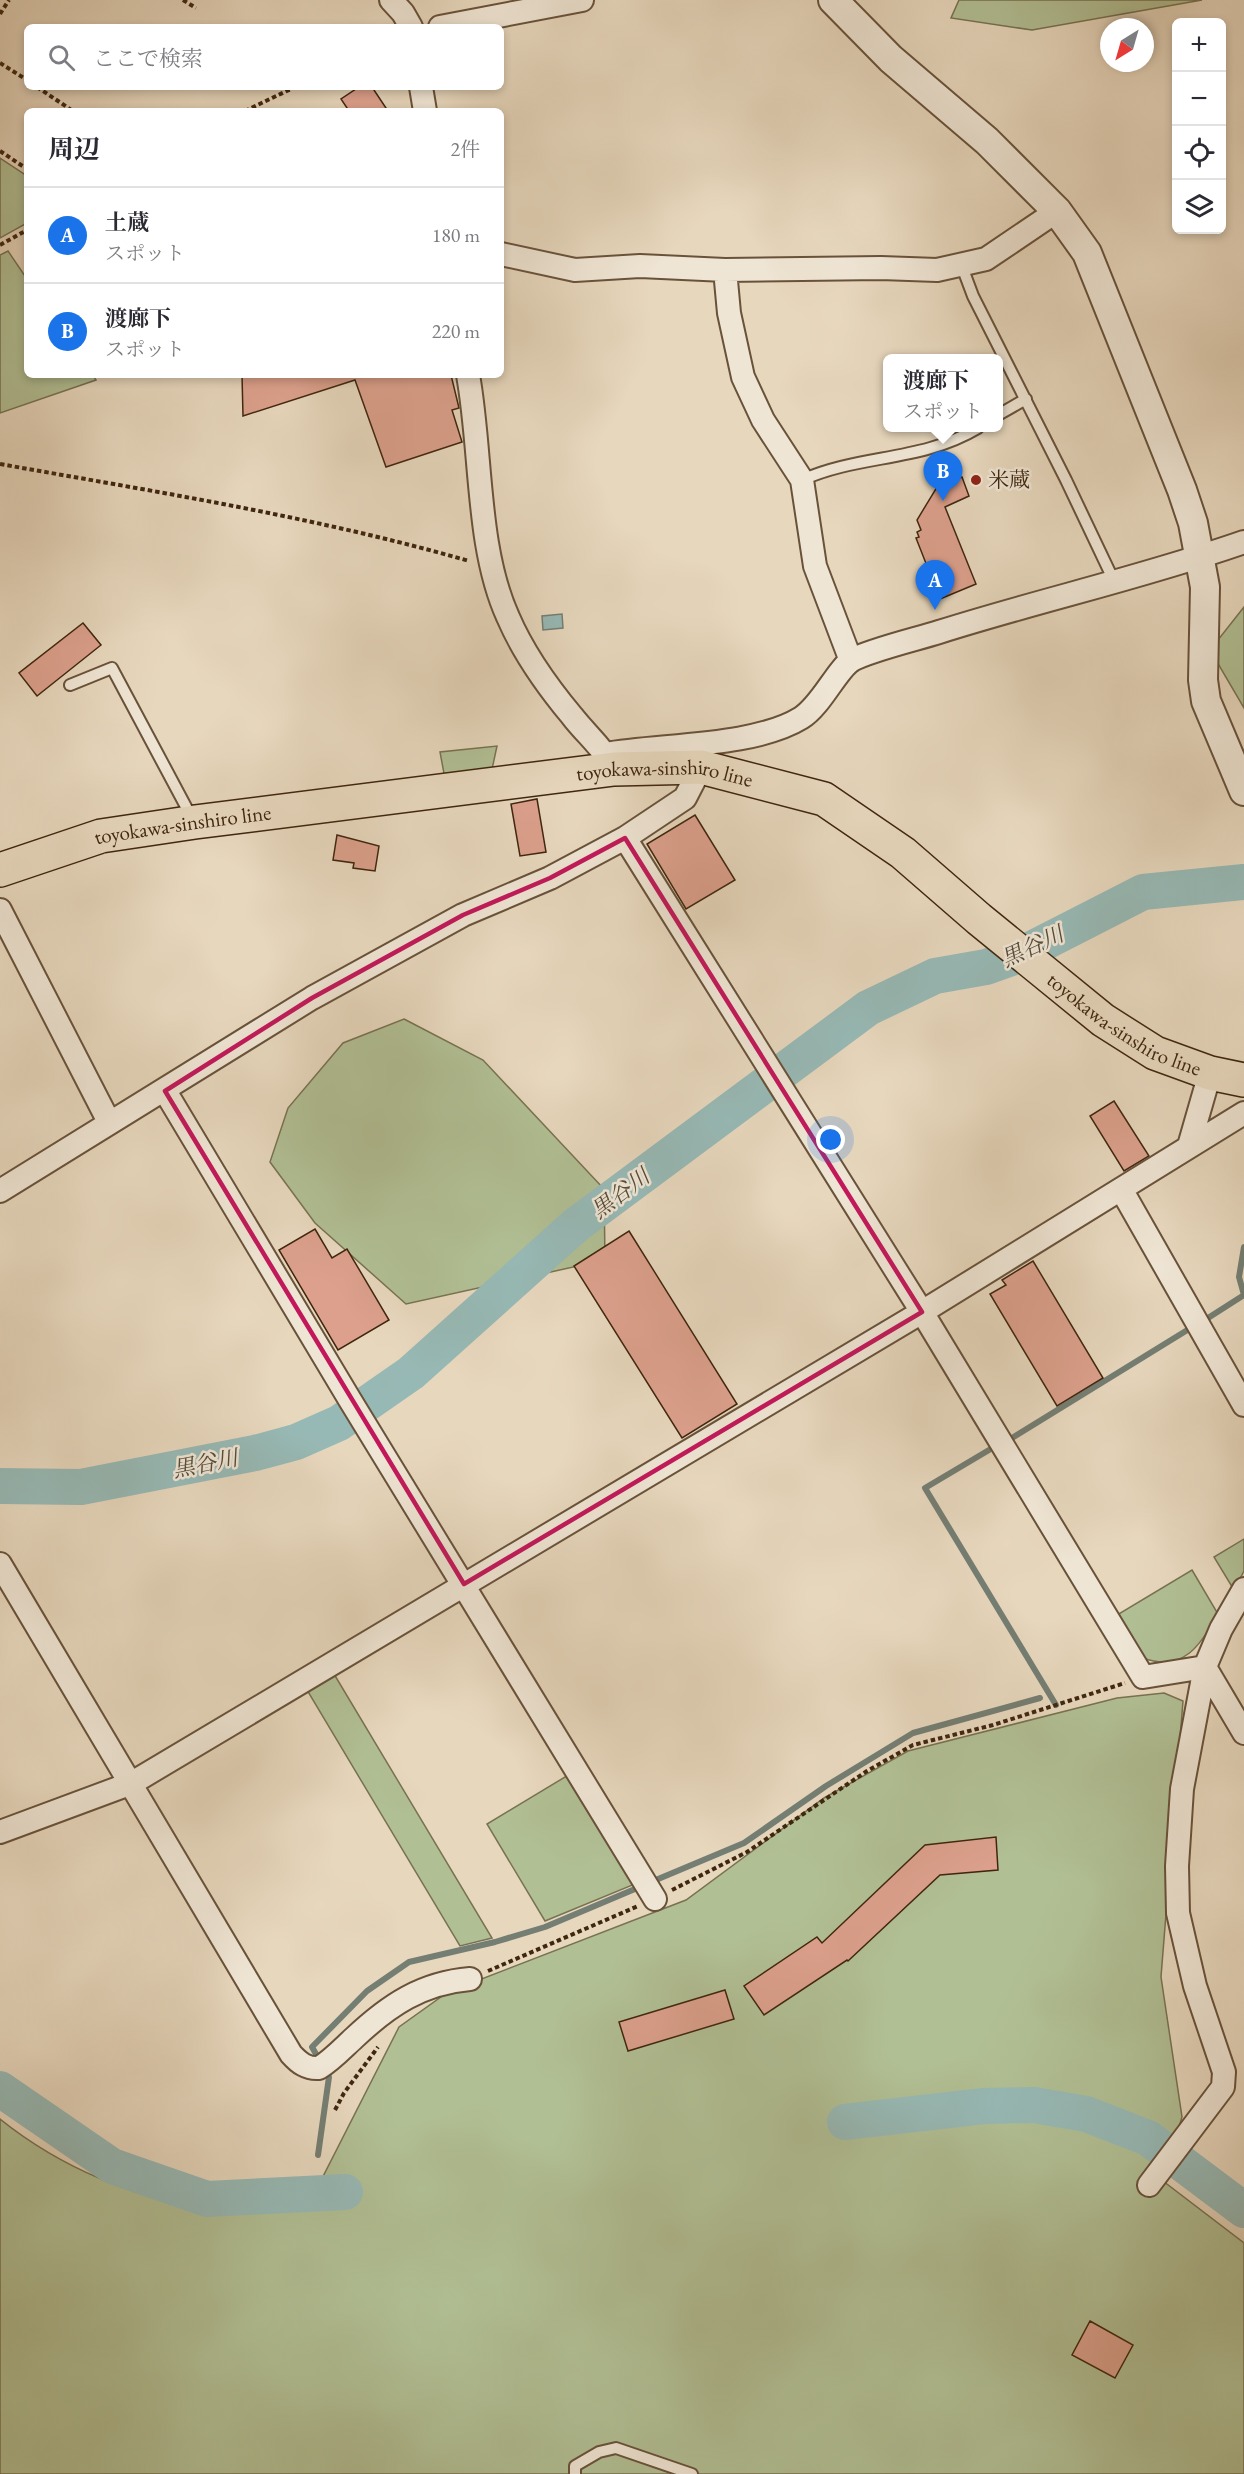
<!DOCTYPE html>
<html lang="ja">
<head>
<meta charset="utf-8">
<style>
	body { margin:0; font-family:"EB Garamond","Noto Serif JP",serif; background:#f7f7f7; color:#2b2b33 }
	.controls { position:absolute; right:18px; top:18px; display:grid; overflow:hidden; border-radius:9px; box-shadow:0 3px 9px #0003 }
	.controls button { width:54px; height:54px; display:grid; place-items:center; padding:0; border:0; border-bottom:2px solid #e1e1e2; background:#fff; color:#2b2b33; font:30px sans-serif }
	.compass { position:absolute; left:1100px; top:18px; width:54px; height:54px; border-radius:50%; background:#fff; box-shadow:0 3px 9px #0003; rotate:217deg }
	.you { position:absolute; left:831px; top:1140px; width:21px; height:21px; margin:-15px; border:4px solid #fff; border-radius:50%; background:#1a73e8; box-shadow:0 0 0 9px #1a73e833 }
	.badge { display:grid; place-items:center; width:39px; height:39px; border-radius:50%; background:#1a73e8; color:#fff; font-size:20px; font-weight:700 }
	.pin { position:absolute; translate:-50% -50px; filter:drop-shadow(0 2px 3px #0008) }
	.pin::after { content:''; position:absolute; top:32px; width:21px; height:18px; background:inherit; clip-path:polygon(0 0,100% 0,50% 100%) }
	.popup { position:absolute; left:883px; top:354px; width:120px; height:78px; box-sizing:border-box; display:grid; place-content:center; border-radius:9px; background:#fff; filter:drop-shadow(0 2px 4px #0005); font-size:20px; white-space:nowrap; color:#7c7c81 }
	.popup b { font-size:22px; color:#2b2b33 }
	.popup::after { content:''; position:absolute; left:50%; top:100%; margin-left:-12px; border:12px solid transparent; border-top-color:#fff }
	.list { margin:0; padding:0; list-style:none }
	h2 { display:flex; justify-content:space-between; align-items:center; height:78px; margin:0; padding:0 24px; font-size:26px }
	h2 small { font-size:20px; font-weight:400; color:#7c7c81 }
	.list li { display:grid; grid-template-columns:39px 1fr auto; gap:18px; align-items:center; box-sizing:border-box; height:96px; padding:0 24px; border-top:2px solid #e1e1e2 }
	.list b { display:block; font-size:22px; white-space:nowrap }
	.list p { margin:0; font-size:20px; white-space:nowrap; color:#7c7c81 }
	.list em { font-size:20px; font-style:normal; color:#7c7c81 }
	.icon { flex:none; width:33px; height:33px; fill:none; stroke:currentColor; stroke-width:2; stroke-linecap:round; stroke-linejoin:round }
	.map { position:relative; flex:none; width:1244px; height:2474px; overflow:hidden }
	.search { position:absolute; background:#fff; box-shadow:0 3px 9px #0003; left:24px; top:24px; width:480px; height:66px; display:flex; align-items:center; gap:15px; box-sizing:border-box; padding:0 21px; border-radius:9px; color:#7c7c81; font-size:22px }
	.panel { position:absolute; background:#fff; box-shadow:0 3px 9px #0003; left:24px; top:108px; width:480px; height:270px; border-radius:9px }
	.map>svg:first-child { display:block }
</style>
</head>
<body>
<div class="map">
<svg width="1244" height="2474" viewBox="0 0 1244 2474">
	<rect width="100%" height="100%" fill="#e7d7bd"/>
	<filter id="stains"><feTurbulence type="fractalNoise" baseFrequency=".00333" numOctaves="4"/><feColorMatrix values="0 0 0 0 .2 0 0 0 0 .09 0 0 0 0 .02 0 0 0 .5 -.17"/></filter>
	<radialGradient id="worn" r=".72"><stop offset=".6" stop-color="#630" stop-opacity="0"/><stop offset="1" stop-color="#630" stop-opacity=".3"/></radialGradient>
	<path fill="#b1bf94" stroke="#787252" stroke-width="1.5" d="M959,0H1202L1032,30L951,18Z
		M0,158L27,176V223L0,238Z
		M8,251L27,279V375H93L96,380L0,413V255Z
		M1244,607V708L1210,650Z
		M497,746L491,774L445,779L440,752Z
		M404,1019L483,1060L604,1189L605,1260L406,1304L315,1223L270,1162L288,1108L343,1043Z
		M1244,1539V1571L1234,1590L1214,1557Z
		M1192,1570L1218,1614C1201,1645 1183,1673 1143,1658L1117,1615Z
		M334,1674L492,1938L460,1946L307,1690Z
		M1164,1693L1183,1701L1161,1977L1182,2117L1163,2181L1244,2243V2474H0V2119C61,2168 136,2199 214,2210C236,2213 286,2203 311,2200L399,2027L448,1992L686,1900L824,1798L908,1751L1117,1698Z
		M570,1774L635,1884L545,1921L487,1824Z"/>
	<path fill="#97b9b5" stroke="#747e73" stroke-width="1.5" d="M562,614L563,628L543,630L542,616Z"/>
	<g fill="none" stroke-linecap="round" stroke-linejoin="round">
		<path stroke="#747e73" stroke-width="6" d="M1208,1318L1244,1295L1239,1277L1244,1247
			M1012,1438L1189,1329
			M989,1450L925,1488L1056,1705
			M651,1882L744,1843L826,1786L913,1733L1040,1698
			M320,2061L312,2047L367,1991L409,1962L495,1942L545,1927L642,1886
			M318,2155L329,2077L325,2070"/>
		<path stroke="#97b9b5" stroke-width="36" d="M0,1486L81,1487L255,1453L296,1442L339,1423L411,1373L576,1225L868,1008L935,976L986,967L1020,955L1143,892L1244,882
			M0,2089L112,2166L207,2199L345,2192
			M845,2122L984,2106L1034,2105L1086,2114L1148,2138L1244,2210"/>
	</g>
	<path fill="#dca08c" stroke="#3f260f" stroke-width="1.5" d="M359,87H372L388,111H349L341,99Z
		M242,375H451L459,408L452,410L462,442L386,467L355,380L243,416Z
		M962,477L969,496L945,507L976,584L940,599L916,538L919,537L917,532L921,530L917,520L937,487Z
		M83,623L101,645L37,696L19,673Z
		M537,799L546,852L520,856L511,804Z
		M695,815L735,880L686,909L647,844Z
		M337,835L379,846L375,871L353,868L354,863L333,860Z
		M1114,1101L1149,1156L1124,1171L1090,1116Z
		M315,1229L332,1258L347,1249L389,1320L338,1350L279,1250Z
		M629,1231L737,1404L682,1438L574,1266Z
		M1033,1261L1103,1378L1057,1406L990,1294L1006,1285L1002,1280Z
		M996,1837L998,1870L940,1875L848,1961L847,1960L764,2015L744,1986L817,1937L822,1943L925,1845Z
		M725,1990L734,2019L628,2051L619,2022Z
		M1090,2321L1133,2345L1115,2378L1072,2355Z"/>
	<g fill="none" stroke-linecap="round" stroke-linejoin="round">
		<g stroke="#69523a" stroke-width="14">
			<path id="service" d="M961,264L973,296L1066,480L1114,581
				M998,415L1026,399
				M802,480C860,454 921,462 978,428
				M70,685L112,668L192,818
				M575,2474V2466L599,2452L616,2448L692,2474"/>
		</g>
		<g stroke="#69523a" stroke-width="26">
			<path id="minor" d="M391,0L403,13L411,27
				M440,27L582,0
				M421,87L425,111
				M501,254L575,270L640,266L725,270L881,268L937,270L986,259L1057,211
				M725,270L729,313L743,377L763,420L802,480L815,566L851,661
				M468,375C482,452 476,547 508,617C523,652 547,686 572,716C585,733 602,747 612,765
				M605,754C662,744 754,747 801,718C821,706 837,669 852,660C870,650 917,639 939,632C1040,600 1144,577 1244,542
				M625,838L922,1312L1143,1677L1205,1667
				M0,910L109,1122
				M165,1091L350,1400L655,1899
				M1189,1146L1210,1073
				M1121,1189L1244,1405
				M0,1191L312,998L463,915L550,878L625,838L685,798L701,767
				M0,1564L291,2054C299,2063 307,2069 319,2068C332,2060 343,2048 354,2038C389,2005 422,1983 470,1979
				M1205,1667L1244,1733
				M0,1832L132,1783L922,1312L1244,1113
				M1149,2185L1223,2087L1224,2072L1195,1986L1178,1913L1177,1866L1182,1789L1205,1667L1221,1629L1244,1589"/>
		</g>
		<g stroke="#69523a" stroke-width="32">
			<path id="tertiary" d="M833,0L891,59L987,141L1057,211L1087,253L1182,490L1193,523L1205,587L1203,680L1206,701L1244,791"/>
		</g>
		<g stroke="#3f260f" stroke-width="36">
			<g id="primary">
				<path id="s1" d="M0,870L101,836L195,822L614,769L701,767L824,799L903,853L979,919L1103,1020L1155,1053L1210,1073L1244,1080"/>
			</g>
		</g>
		<path stroke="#3f260f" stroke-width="4" stroke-dasharray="4.5 3" stroke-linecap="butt" d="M183,0L196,8
			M0,14L9,0
			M0,63L27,80
			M37,87L73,111
			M245,111L295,87
			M0,151L27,169
			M0,245L27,230
			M0,464C157,492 316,517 469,561
			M672,1890L747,1852L867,1771L913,1745L993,1725L1125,1683
			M488,1971L638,1906
			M335,2110L344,2093L378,2047"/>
		<use href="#service" stroke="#efe5d4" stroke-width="10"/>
		<use href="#minor" stroke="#efe5d4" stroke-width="22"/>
		<use href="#tertiary" stroke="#efe5d4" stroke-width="28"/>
		<use href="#primary" stroke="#e7d7bd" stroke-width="33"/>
	</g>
	<path fill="none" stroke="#c2185b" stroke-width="4.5" stroke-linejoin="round" d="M625,838L922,1312L464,1584L165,1091L312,998L463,915L550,878Z"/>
	<circle fill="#8f2418" stroke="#efe5d4" stroke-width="2" cx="976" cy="480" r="6"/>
	<g text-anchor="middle" stroke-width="5" stroke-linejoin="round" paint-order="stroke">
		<g font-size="21" fill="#3f260f" stroke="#efe5d4" text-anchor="start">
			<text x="988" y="487">米蔵</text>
		</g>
		<g font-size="21" fill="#3f260f" stroke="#efe5d4">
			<text dy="7" stroke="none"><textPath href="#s1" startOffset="675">toyokawa-sinshiro line</textPath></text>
			<text dy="7" stroke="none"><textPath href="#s1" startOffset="189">toyokawa-sinshiro line</textPath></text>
			<text dy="7" stroke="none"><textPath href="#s1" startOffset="1215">toyokawa-sinshiro line</textPath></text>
		</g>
		<g font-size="22" font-style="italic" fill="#554b38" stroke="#efe5d4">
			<text transform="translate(1032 946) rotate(-25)" y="8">黒谷川</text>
			<text transform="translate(620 1193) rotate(-37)" y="8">黒谷川</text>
			<text transform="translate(205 1463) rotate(-11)" y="8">黒谷川</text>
		</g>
	</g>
	<rect width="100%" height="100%" filter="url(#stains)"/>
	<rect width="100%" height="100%" fill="url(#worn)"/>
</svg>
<div class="controls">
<button>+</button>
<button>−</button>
<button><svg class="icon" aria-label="locate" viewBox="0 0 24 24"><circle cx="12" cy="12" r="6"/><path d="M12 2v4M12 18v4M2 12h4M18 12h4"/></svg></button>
<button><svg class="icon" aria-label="layers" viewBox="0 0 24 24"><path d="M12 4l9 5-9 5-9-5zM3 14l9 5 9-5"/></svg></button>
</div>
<svg class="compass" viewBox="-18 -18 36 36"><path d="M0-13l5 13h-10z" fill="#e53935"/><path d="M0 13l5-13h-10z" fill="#7c7c81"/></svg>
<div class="you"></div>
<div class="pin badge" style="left:935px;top:610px">A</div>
<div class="pin badge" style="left:943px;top:501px">B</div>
<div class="popup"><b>渡廊下</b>スポット</div>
<div class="search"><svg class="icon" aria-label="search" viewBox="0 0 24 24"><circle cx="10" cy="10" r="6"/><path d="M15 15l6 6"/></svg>ここで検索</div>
<section class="panel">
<h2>周辺<small>2件</small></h2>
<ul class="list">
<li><span class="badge">A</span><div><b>土蔵</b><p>スポット</p></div><em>180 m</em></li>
<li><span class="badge">B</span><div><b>渡廊下</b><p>スポット</p></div><em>220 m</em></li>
</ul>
</section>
</div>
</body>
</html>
